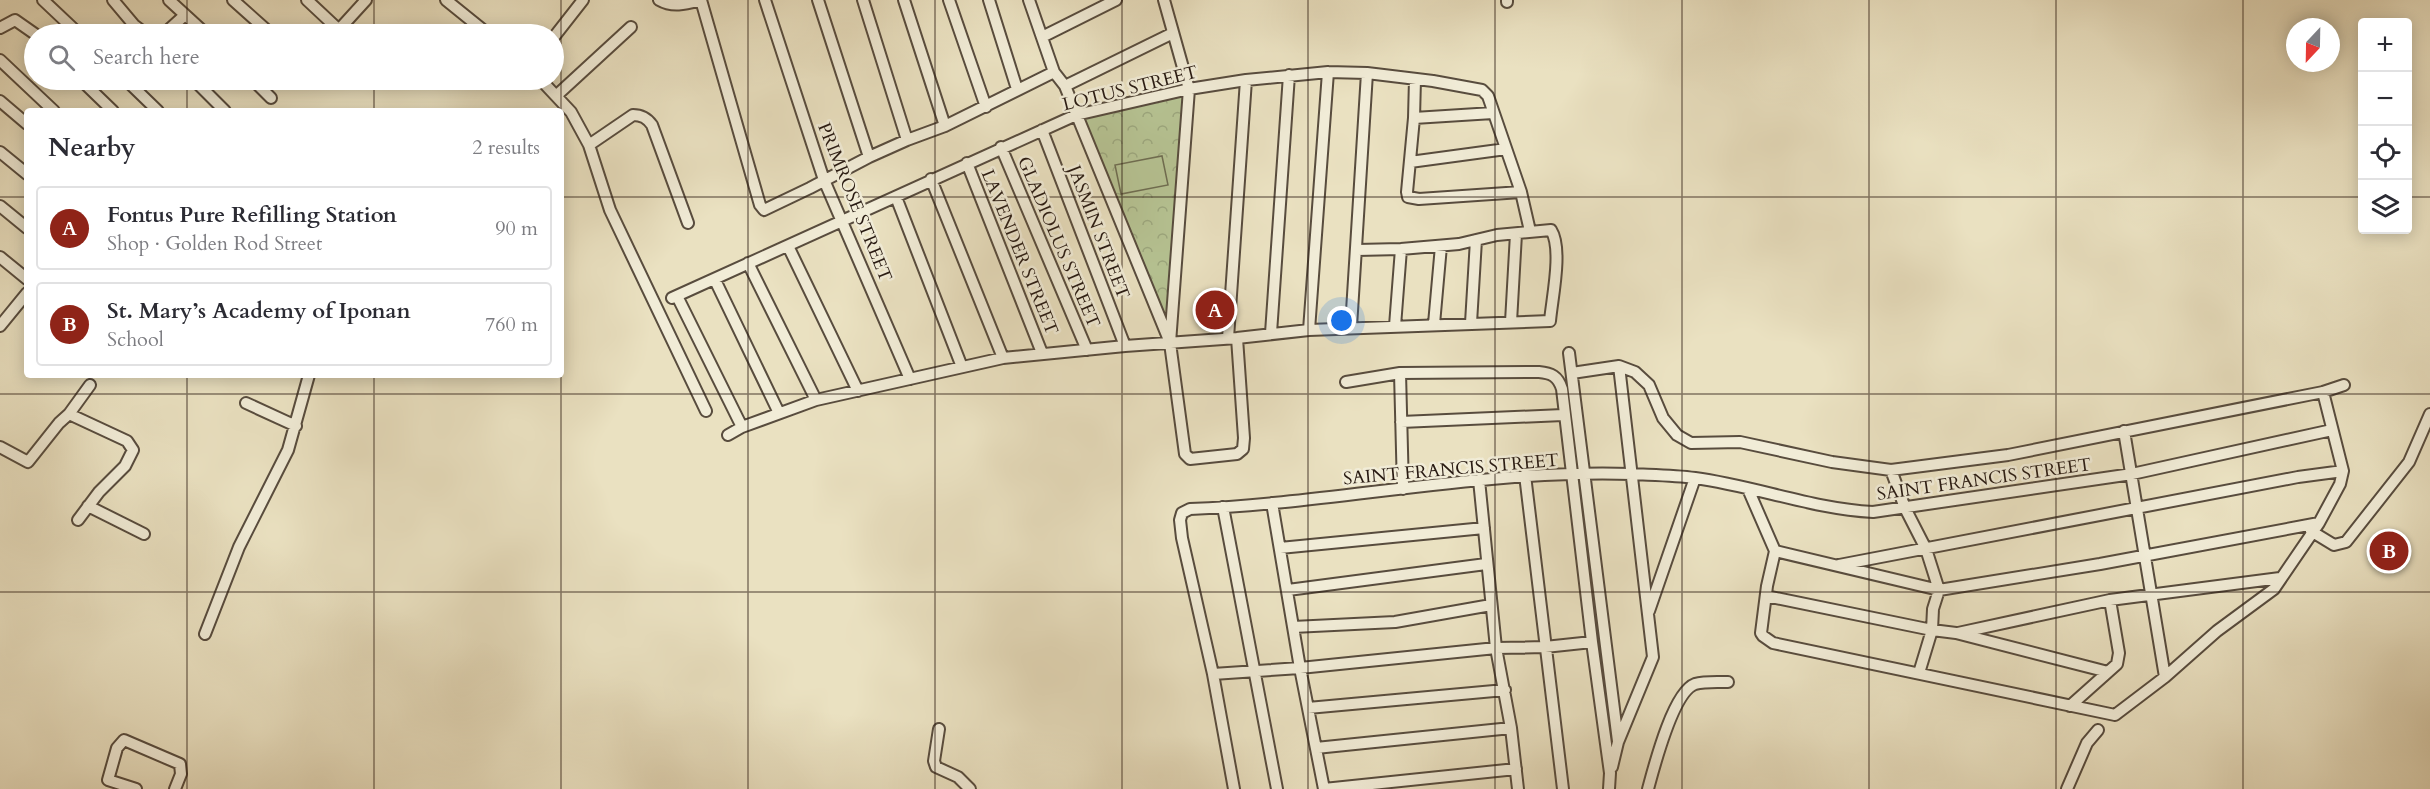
<!DOCTYPE html>
<html lang="en">
<head>
<meta charset="utf-8">
<style>
	body { margin:0; font-family:Cardo,serif; background:#f2f2f3; color:#2b2b33 }
	.controls { position:absolute; right:18px; top:18px; display:grid; overflow:hidden; border-radius:6px; box-shadow:0 3px 15px #0003 }
	.controls button { width:54px; height:54px; display:grid; place-items:center; padding:0; border:0; border-bottom:2px solid #e1e1e2; background:#fff; color:#2b2b33; font:30px sans-serif }
	.compass { position:absolute; left:2286px; top:18px; width:54px; height:54px; border-radius:50%; background:#fff; box-shadow:0 3px 15px #0003; rotate:202deg }
	.you { position:absolute; left:1342px; top:321px; width:21px; height:21px; margin:-15px; border:4px solid #fff; border-radius:50%; background:#1a73e8; box-shadow:0 0 0 9px #1a73e833 }
	.badge { display:grid; place-items:center; width:39px; height:39px; border-radius:50%; background:#8f2418; color:#fff; font-size:20px; font-weight:700 }
	.pin { position:absolute; translate:-50% -50%; border:3px solid #fff; box-shadow:0 2px 6px #0006 }
	.list { margin:0; padding:0; list-style:none }
	h2 { display:flex; justify-content:space-between; align-items:center; height:78px; margin:0; padding:0 24px; font-size:26px }
	h2 small { font-size:20px; font-weight:400; color:#7c7c81 }
	.list li { display:grid; grid-template-columns:39px 1fr auto; gap:18px; align-items:center; box-sizing:border-box; height:84px; margin:0 12px 12px; padding:0 12px; border:2px solid #e1e1e2; border-radius:6px }
	.list b { display:block; font-size:22px; white-space:nowrap }
	.list p { margin:0; font-size:20px; white-space:nowrap; color:#7c7c81 }
	.list em { font-size:20px; font-style:normal; color:#7c7c81 }
	.icon { flex:none; width:33px; height:33px; fill:none; stroke:currentColor; stroke-width:2; stroke-linecap:round; stroke-linejoin:round }
	.map { position:relative; flex:none; width:2430px; height:789px; overflow:hidden }
	.search { position:absolute; background:#fff; box-shadow:0 3px 15px #0003; left:24px; top:24px; width:540px; height:66px; display:flex; align-items:center; gap:15px; box-sizing:border-box; padding:0 21px; border-radius:33px; color:#7c7c81; font-size:22px }
	.panel { position:absolute; background:#fff; box-shadow:0 3px 15px #0003; left:24px; top:108px; width:540px; height:270px; border-radius:6px }
	.map>svg:first-child { display:block }
</style>
</head>
<body>
<div class="map">
<svg width="2430" height="789" viewBox="0 0 2430 789">
	<defs>
		<pattern id="park-crowns" width="20" height="18" patternUnits="userSpaceOnUse" patternTransform="scale(1.5)"><rect width="20" height="18" fill="#b6c393"/><path d="M2 6a3 3 0 1 1 6 0M12 15a3 3 0 1 1 6 0" fill="none" stroke="#9ca77e"/></pattern>
	</defs>
	<rect width="100%" height="100%" fill="#eae1c1"/>
	<filter id="stains"><feTurbulence type="fractalNoise" baseFrequency=".00333" numOctaves="4"/><feColorMatrix values="0 0 0 0 .2 0 0 0 0 .09 0 0 0 0 .02 0 0 0 .5 -.17"/></filter>
	<radialGradient id="worn" r=".72"><stop offset=".6" stop-color="#630" stop-opacity="0"/><stop offset="1" stop-color="#630" stop-opacity=".3"/></radialGradient>
	<path fill="url(#park-crowns)" stroke="#6f6e52" stroke-width="1.5" d="M1185,95L1168,322L1081,117Z"/>
	<path fill="#b6c393" stroke="#6f6e52" stroke-width="1.5" d="M1162,156L1168,185L1121,194L1115,165Z"/>
	<g fill="none" stroke-linecap="round" stroke-linejoin="round">
		<g stroke="#584c3e" stroke-width="14">
			<path id="street" d="M43,0L79,34
				M113,0L134,25L146,34
				M169,0L206,34
				M233,0L271,34
				M307,0L339,30
				M446,0L488,34
				M659,0C673,8 686,4 701,0
				M701,0L760,205L764,210L810,188L869,157L907,140L945,126L1054,72
				M765,0L824,180L910,379
				M818,0L869,157
				M863,0L907,140
				M904,0L945,126
				M949,0L986,107
				M989,0L1017,89
				M1029,0L1054,72L1065,86L1169,340
				M1164,0L1189,89L1170,343L1185,454L1190,459L1237,454L1243,449L1244,438L1237,338
				M1507,0V2
				M0,28L15,20L35,34
				M164,34L185,15
				M335,34L366,0
				M554,37L583,0
				M1042,37L1116,0
				M0,60L54,111
				M1415,79L1414,118L1407,192L1408,197L1419,199L1521,192
				M81,80L113,111
				M126,80L158,111
				M194,80L225,111
				M253,80L271,98
				M541,80L571,112L589,145L610,210L706,411
				M1065,86L1173,33
				M557,95L631,27
				M0,101L27,124
				M1414,118L1493,113
				M1042,130L1125,346
				M589,145L633,115C642,115 647,118 652,125L688,223
				M1001,147L1087,350
				M0,152L27,174
				M1410,162L1506,149
				M967,163L1042,353
				M931,179L1003,358
				M896,197L962,367
				M0,206L27,228
				M788,246L858,391
				M0,257L27,279
				M748,263L816,400
				M715,280L779,413
				M677,296L742,427
				M672,298L1076,115L1189,89L1246,80L1328,72L1367,73L1433,81L1482,90L1488,96L1521,192L1530,231
				M1511,322L1516,234
				M1471,323L1476,240
				M1434,324L1441,246
				M0,326L27,293
				M1395,326L1401,249
				M1351,327L1367,73
				M1309,330L1328,72
				M1271,333L1289,75
				M1228,338L1246,80
				M1569,353L1618,741
				M1400,373L1403,489
				M1572,373L1619,366L1635,372L1649,385L1663,418L1677,435L1691,443L1740,442L1832,462L1891,470L2008,455L2323,392L2344,385
				M1346,382L1400,373L1539,372C1551,373 1558,376 1562,389L1592,642L1610,773L1609,789
				M246,403L296,426
				M69,414L90,385
				M1401,422L1563,415
				M2124,431L2165,677
				M728,435L742,427L816,400L1003,358L1125,346L1237,338L1309,330L1550,321C1552,298 1563,249 1551,230L1497,235L1459,244L1401,249L1357,250
				M0,447L28,462L59,423L69,414L127,441L133,450L125,466L99,492L78,520
				M1891,470L1905,508L1926,549L1939,590L1933,609L1932,630L1919,673
				M1525,475L1563,789
				M1479,480L1496,648L1511,728L1518,789
				M1748,489L1775,551L1939,590L2100,564L2319,523
				M1272,503L1300,668L1324,789
				M88,506L144,534
				M1223,507L1277,789
				M2311,531L2334,545L2346,542L2409,462L2430,414
				M1280,548L1484,528
				M1775,551L1767,586L1761,633L1763,636L1773,643L2115,715L2165,677L2217,631L2274,589L2319,523L2340,484L2343,471L2323,392
				M1839,565L2298,477L2343,471
				M1288,590L1486,564
				M1766,596L1932,630L1956,633L2108,672
				M1649,611L1695,478
				M1293,627L1395,622L1491,605
				M1958,633L2110,600L2280,578
				M205,634L239,547L288,450L309,375
				M1213,674L1300,668L1496,648L1545,647L1592,642
				M2070,706L2117,664L2119,653L2110,600
				M1308,708L1505,690
				M939,729L934,761L936,767L958,777L970,789
				M1316,748L1511,728
				M1612,767L1618,742L1653,657L1619,366
				M136,789L108,780L117,748L124,740L180,764L181,774L175,789
				M1234,789L1213,674L1182,538L1180,520L1182,513L1190,509C1337,503 1484,469 1632,474C1653,475 1675,475 1695,478C1755,486 1813,509 1873,512L2132,474L2332,430
				M1324,789L1516,769
				M1648,789C1654,767 1673,692 1695,684C1705,681 1718,682 1728,682
				M2067,789L2087,743L2098,730"/>
		</g>
		<use href="#street" stroke="#f1ecd7" stroke-width="10"/>
	</g>
	<path fill="none" stroke="#281a12" stroke-width="1.5" stroke-opacity="0.55" d="M187,0V34M374,0V34M561,0V111M748,0V789M935,0V789M1122,0V789M1308,0V789M1495,0V789M1682,0V789M1869,0V789M2056,0V789M2243,0V789M187,80V111M374,80V111M0,197H27M561,197H2362M2408,197H2430M187,375V789M374,375V789M561,375V789M0,394H2430M0,592H2430"/>
	<g text-anchor="middle" stroke-width="5" stroke-linejoin="round" paint-order="stroke">
		<g font-size="18" fill="#281a12" stroke="#f1ecd7">
			<text transform="translate(1130 88) rotate(-14)" y="6">LOTUS STREET</text>
			<text transform="translate(855 202) rotate(68)" y="6">PRIMROSE STREET</text>
			<text transform="translate(1099 232) rotate(69)" y="6">JASMIN STREET</text>
			<text transform="translate(1059 242) rotate(67)" y="6">GLADIOLUS STREET</text>
			<text transform="translate(1020 252) rotate(68)" y="6">LAVENDER STREET</text>
			<text transform="translate(1451 469) rotate(-5)" y="6">SAINT FRANCIS STREET</text>
			<text transform="translate(1984 479) rotate(-8)" y="6">SAINT FRANCIS STREET</text>
		</g>
	</g>
	<rect width="100%" height="100%" filter="url(#stains)"/>
	<rect width="100%" height="100%" fill="url(#worn)"/>
</svg>
<div class="controls">
<button>+</button>
<button>−</button>
<button><svg class="icon" aria-label="locate" viewBox="0 0 24 24"><circle cx="12" cy="12" r="6"/><path d="M12 2v4M12 18v4M2 12h4M18 12h4"/></svg></button>
<button><svg class="icon" aria-label="layers" viewBox="0 0 24 24"><path d="M12 4l9 5-9 5-9-5zM3 14l9 5 9-5"/></svg></button>
</div>
<svg class="compass" viewBox="-18 -18 36 36"><path d="M0-13l5 13h-10z" fill="#e53935"/><path d="M0 13l5-13h-10z" fill="#7c7c81"/></svg>
<div class="you"></div>
<div class="pin badge" style="left:1215px;top:310px">A</div>
<div class="pin badge" style="left:2389px;top:551px">B</div>
<div class="search"><svg class="icon" aria-label="search" viewBox="0 0 24 24"><circle cx="10" cy="10" r="6"/><path d="M15 15l6 6"/></svg>Search here</div>
<section class="panel">
<h2>Nearby<small>2 results</small></h2>
<ul class="list">
<li><span class="badge">A</span><div><b>Fontus Pure Refilling Station</b><p>Shop · Golden Rod Street</p></div><em>90 m</em></li>
<li><span class="badge">B</span><div><b>St. Mary’s Academy of Iponan</b><p>School</p></div><em>760 m</em></li>
</ul>
</section>
</div>
</body>
</html>
